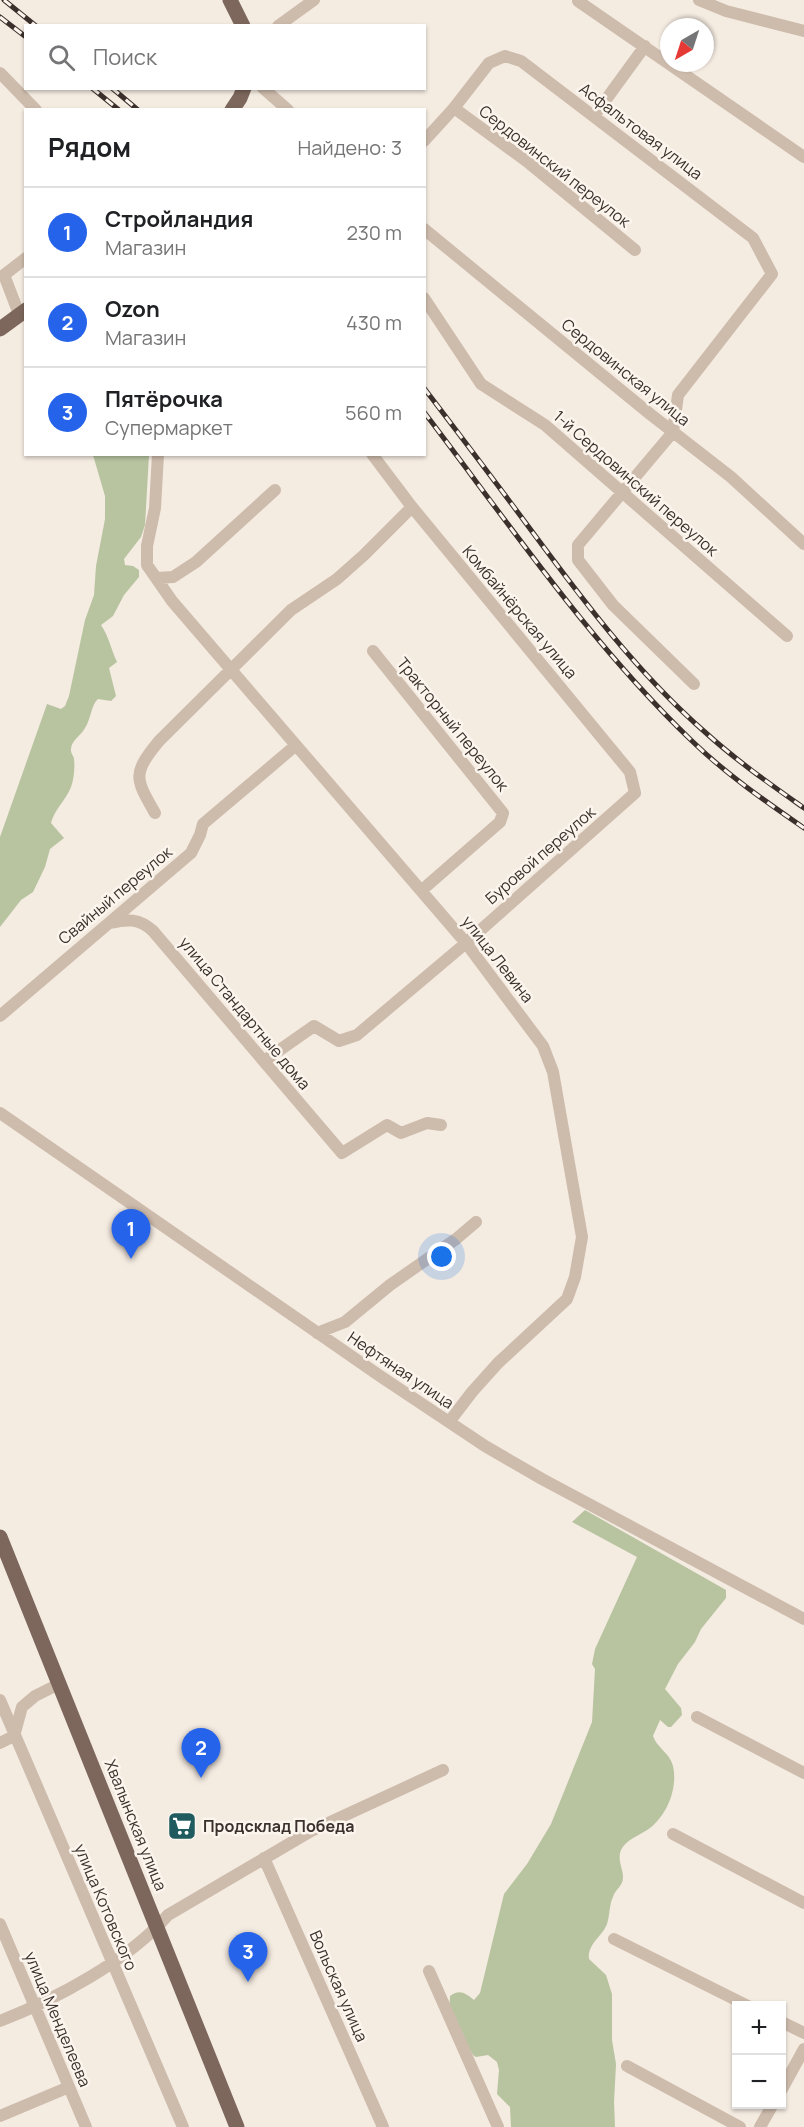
<!DOCTYPE html>
<html lang="ru">
<head>
<meta charset="utf-8">
<style>
	body { margin:0; font-family:Manrope,sans-serif; background:#f2f2f2; color:#202124 }
	.controls { position:absolute; right:18px; bottom:18px; display:grid; overflow:hidden; border-radius:0px; box-shadow:0 2px 4px #0004 }
	.controls button { width:54px; height:54px; display:grid; place-items:center; padding:0; border:0; border-bottom:2px solid #e0e0e0; background:#fff; color:#202124; font:30px sans-serif }
	.compass { position:absolute; left:660px; top:18px; width:54px; height:54px; border-radius:50%; background:#fff; box-shadow:0 2px 4px #0004; rotate:219deg }
	.you { position:absolute; left:442px; top:1257px; width:21px; height:21px; margin:-15px; border:4px solid #fff; border-radius:50%; background:#1a73e8; box-shadow:0 0 0 9px #1a73e833 }
	.badge { display:grid; place-items:center; width:39px; height:39px; border-radius:50%; background:#2563eb; color:#fff; font-size:20px; font-weight:700 }
	.pin { position:absolute; translate:-50% -50px; filter:drop-shadow(0 2px 3px #0008) }
	.pin::after { content:''; position:absolute; top:32px; width:21px; height:18px; background:inherit; clip-path:polygon(0 0,100% 0,50% 100%) }
	.list { margin:0; padding:0; list-style:none }
	h2 { display:flex; justify-content:space-between; align-items:center; height:78px; margin:0; padding:0 24px; font-size:26px }
	h2 small { font-size:20px; font-weight:400; color:#757577 }
	.list li { display:grid; grid-template-columns:39px 1fr auto; gap:18px; align-items:center; box-sizing:border-box; height:90px; padding:0 24px; border-top:2px solid #e0e0e0 }
	.list b { display:block; font-size:22px; white-space:nowrap }
	.list p { margin:0; font-size:20px; white-space:nowrap; color:#757577 }
	.list em { font-size:20px; font-style:normal; color:#757577 }
	.icon { flex:none; width:33px; height:33px; fill:none; stroke:currentColor; stroke-width:2; stroke-linecap:round; stroke-linejoin:round }
	.map { position:relative; flex:none; width:804px; height:2127px; overflow:hidden }
	.search { position:absolute; background:#fff; box-shadow:0 2px 4px #0004; left:24px; top:24px; width:402px; height:66px; display:flex; align-items:center; gap:15px; box-sizing:border-box; padding:0 21px; border-radius:0px; color:#757577; font-size:22px }
	.panel { position:absolute; background:#fff; box-shadow:0 2px 4px #0004; left:24px; top:108px; width:402px; height:348px; border-radius:0px }
	.map>svg:first-child { display:block }
</style>
</head>
<body>
<div class="map">
<svg width="804" height="2127" viewBox="0 0 804 2127">
	<rect width="100%" height="100%" fill="#f4ebe1"/>
	<path fill="#b8c4a0" d="M93,455H149L145,525L141,537L124,559L125,565L133,566L139,570V577L124,595L113,616L101,625C109,637 111,649 117,662L109,668L116,696L111,701L98,699C91,705 91,719 85,728C81,736 70,741 71,751C71,754 74,756 74,759C75,767 74,779 71,787C66,800 54,810 51,823L64,838L50,849L45,867L33,892L21,900L0,927V837L47,704L61,709L65,706L69,696L85,620L94,595L96,566L105,519V496Z
		M585,1510L726,1590V1598L701,1629L695,1642L678,1664L665,1689L681,1708L682,1715L671,1727H668L660,1720L653,1736C657,1748 670,1753 673,1766C678,1788 667,1815 650,1828C641,1835 626,1839 621,1850C617,1860 623,1868 623,1877C623,1887 615,1889 613,1897C609,1905 610,1915 607,1924C602,1937 587,1944 589,1959L606,1975L612,1994V2040L616,2064L614,2102L615,2127H511L510,2107L497,2094L499,2070L497,2062L488,2055L476,2057L473,2055L449,2011L450,1996C460,1989 465,1993 474,2000L480,1993L504,1894L527,1864L551,1824L592,1722L595,1669L592,1664L595,1649L637,1557L572,1522Z"/>
	<g fill="none" stroke-linecap="round" stroke-linejoin="round">
		<path stroke="#cdbbac" stroke-width="12" d="M699,0L726,11L804,31
			M578,1L804,157
			M278,26L314,0
			M0,73L36,110
			M263,88L288,110
			M454,108L529,163L635,250
			M594,116L645,46
			M424,141L454,108L489,63L505,56L521,61L753,238L772,274L678,395L673,432L578,545V560L613,605L694,684
			M424,229L650,414L731,477L804,544
			M424,298L481,384L545,425L787,636
			M19,314L4,275L26,258
			M158,454L155,508L147,546V565L172,601L466,943L543,1046L553,1072L582,1237L575,1277L567,1299L498,1363L472,1392L449,1422
			M157,578L173,577L196,562L275,490
			M373,651L503,813L500,822L422,890
			M155,813C135,778 132,774 159,741L291,610L337,579L364,555L412,507
			M110,923C127,919 139,918 153,931L342,1153L387,1125L401,1133L427,1123L441,1125
			M0,1016L191,853L200,835L203,824L295,746
			M264,1061L314,1026L339,1041L357,1035L466,943L635,793L630,772L412,507L372,454
			M0,1113L380,1376L485,1446L542,1479L804,1619
			M317,1333L345,1322L390,1285L456,1239L476,1222
			M0,1700L183,2127
			M697,1717L804,1773
			M0,1743L14,1736L22,1707L35,1696L59,1684
			M673,1834L804,1903
			M264,1858L383,2127
			M0,1924L86,2127
			M614,1939L748,2006
			M429,1971L498,2127
			M0,2021C56,1999 128,1961 168,1915L311,1831L443,1770
			M782,2022L804,2033
			M627,2066L740,2127
			M782,2089L804,2049
			M0,2116L69,2087
			M760,2127L773,2104"/>
		<path stroke="#7d675c" stroke-width="15" d="M230,0L243,26
			M232,110L240,98L244,88
			M0,329L26,310
			M0,1537L237,2127"/>
		<g stroke="#3b302b" stroke-width="5">
			<path id="rail" d="M4,0L36,26
				M0,17L26,37
				M92,88L119,110
				M112,88L138,110
				M424,388C459,434 494,480 528,526C582,599 637,673 706,733C737,761 770,784 804,808
				M424,412C510,525 590,643 692,741C726,774 765,801 804,828"/>
		</g>
		<use href="#rail" stroke="#fbf5ee" stroke-width="3" stroke-dasharray="9" stroke-linecap="butt"/>
	</g>
	<defs>
		<g id="supermarket-square" transform="scale(1.5)"><rect x="-9" y="-9" width="18" height="18" rx="4" fill="#1f5a5e" stroke="#fbf5ee"/><path d="M-6-5.5h2.5l.6 2H6L4.5 2H-2.5L-4.4-4H-6ZM-1.5 3.2a1.3 1.3 0 1 0 .1 0ZM3 3.2a1.3 1.3 0 1 0 .1 0Z" fill="#fff"/></g>
	</defs>
	<g fill-rule="evenodd">
		<use href="#supermarket-square" x="182" y="1826"/>
	</g>
	<g text-anchor="middle" stroke-width="5" stroke-linejoin="round" paint-order="stroke">
		<g font-size="16" fill="#3b302b" stroke="#fbf5ee">
			<text transform="translate(641 131) rotate(37)" y="6">Асфальтовая улица</text>
			<text transform="translate(555 166) rotate(38)" y="6">Сердовинский переулок</text>
			<text transform="translate(626 372) rotate(39)" y="6">Сердовинская улица</text>
			<text transform="translate(636 483) rotate(41)" y="6">1-й Сердовинский переулок</text>
			<text transform="translate(520 612) rotate(50)" y="6">Комбайнёрская улица</text>
			<text transform="translate(453 724) rotate(51)" y="6">Тракторный переулок</text>
			<text transform="translate(540 855) rotate(-41)" y="6">Буровой переулок</text>
			<text transform="translate(115 895) rotate(-40)" y="6">Свайный переулок</text>
			<text transform="translate(498 959) rotate(52)" y="6">улица Левина</text>
			<text transform="translate(245 1013) rotate(50)" y="6">улица Стандартные дома</text>
			<text transform="translate(401 1370) rotate(34)" y="6">Нефтяная улица</text>
			<text transform="translate(136 1825) rotate(68)" y="6">Хвалынская улица</text>
			<text transform="translate(106 1907) rotate(67)" y="6">улица Котовского</text>
			<text transform="translate(339 1986) rotate(66)" y="6">Вольская улица</text>
			<text transform="translate(58 2019) rotate(67)" y="6">улица Менделеева</text>
		</g>
		<g font-size="16" font-weight="bold" fill="#3b302b" stroke="#fbf5ee" text-anchor="start">
			<text x="203" y="1832">Продсклад Победа</text>
		</g>
	</g>
</svg>
<div class="controls">
<button>+</button>
<button>−</button>
</div>
<svg class="compass" viewBox="-18 -18 36 36"><path d="M0-13l5 13h-10z" fill="#e53935"/><path d="M0 13l5-13h-10z" fill="#757577"/></svg>
<div class="you"></div>
<div class="pin badge" style="left:131px;top:1259px">1</div>
<div class="pin badge" style="left:201px;top:1778px">2</div>
<div class="pin badge" style="left:248px;top:1982px">3</div>
<div class="search"><svg class="icon" aria-label="search" viewBox="0 0 24 24"><circle cx="10" cy="10" r="6"/><path d="M15 15l6 6"/></svg>Поиск</div>
<section class="panel">
<h2>Рядом<small>Найдено: 3</small></h2>
<ul class="list">
<li><span class="badge">1</span><div><b>Стройландия</b><p>Магазин</p></div><em>230 m</em></li>
<li><span class="badge">2</span><div><b>Ozon</b><p>Магазин</p></div><em>430 m</em></li>
<li><span class="badge">3</span><div><b>Пятёрочка</b><p>Супермаркет</p></div><em>560 m</em></li>
</ul>
</section>
</div>
</body>
</html>
